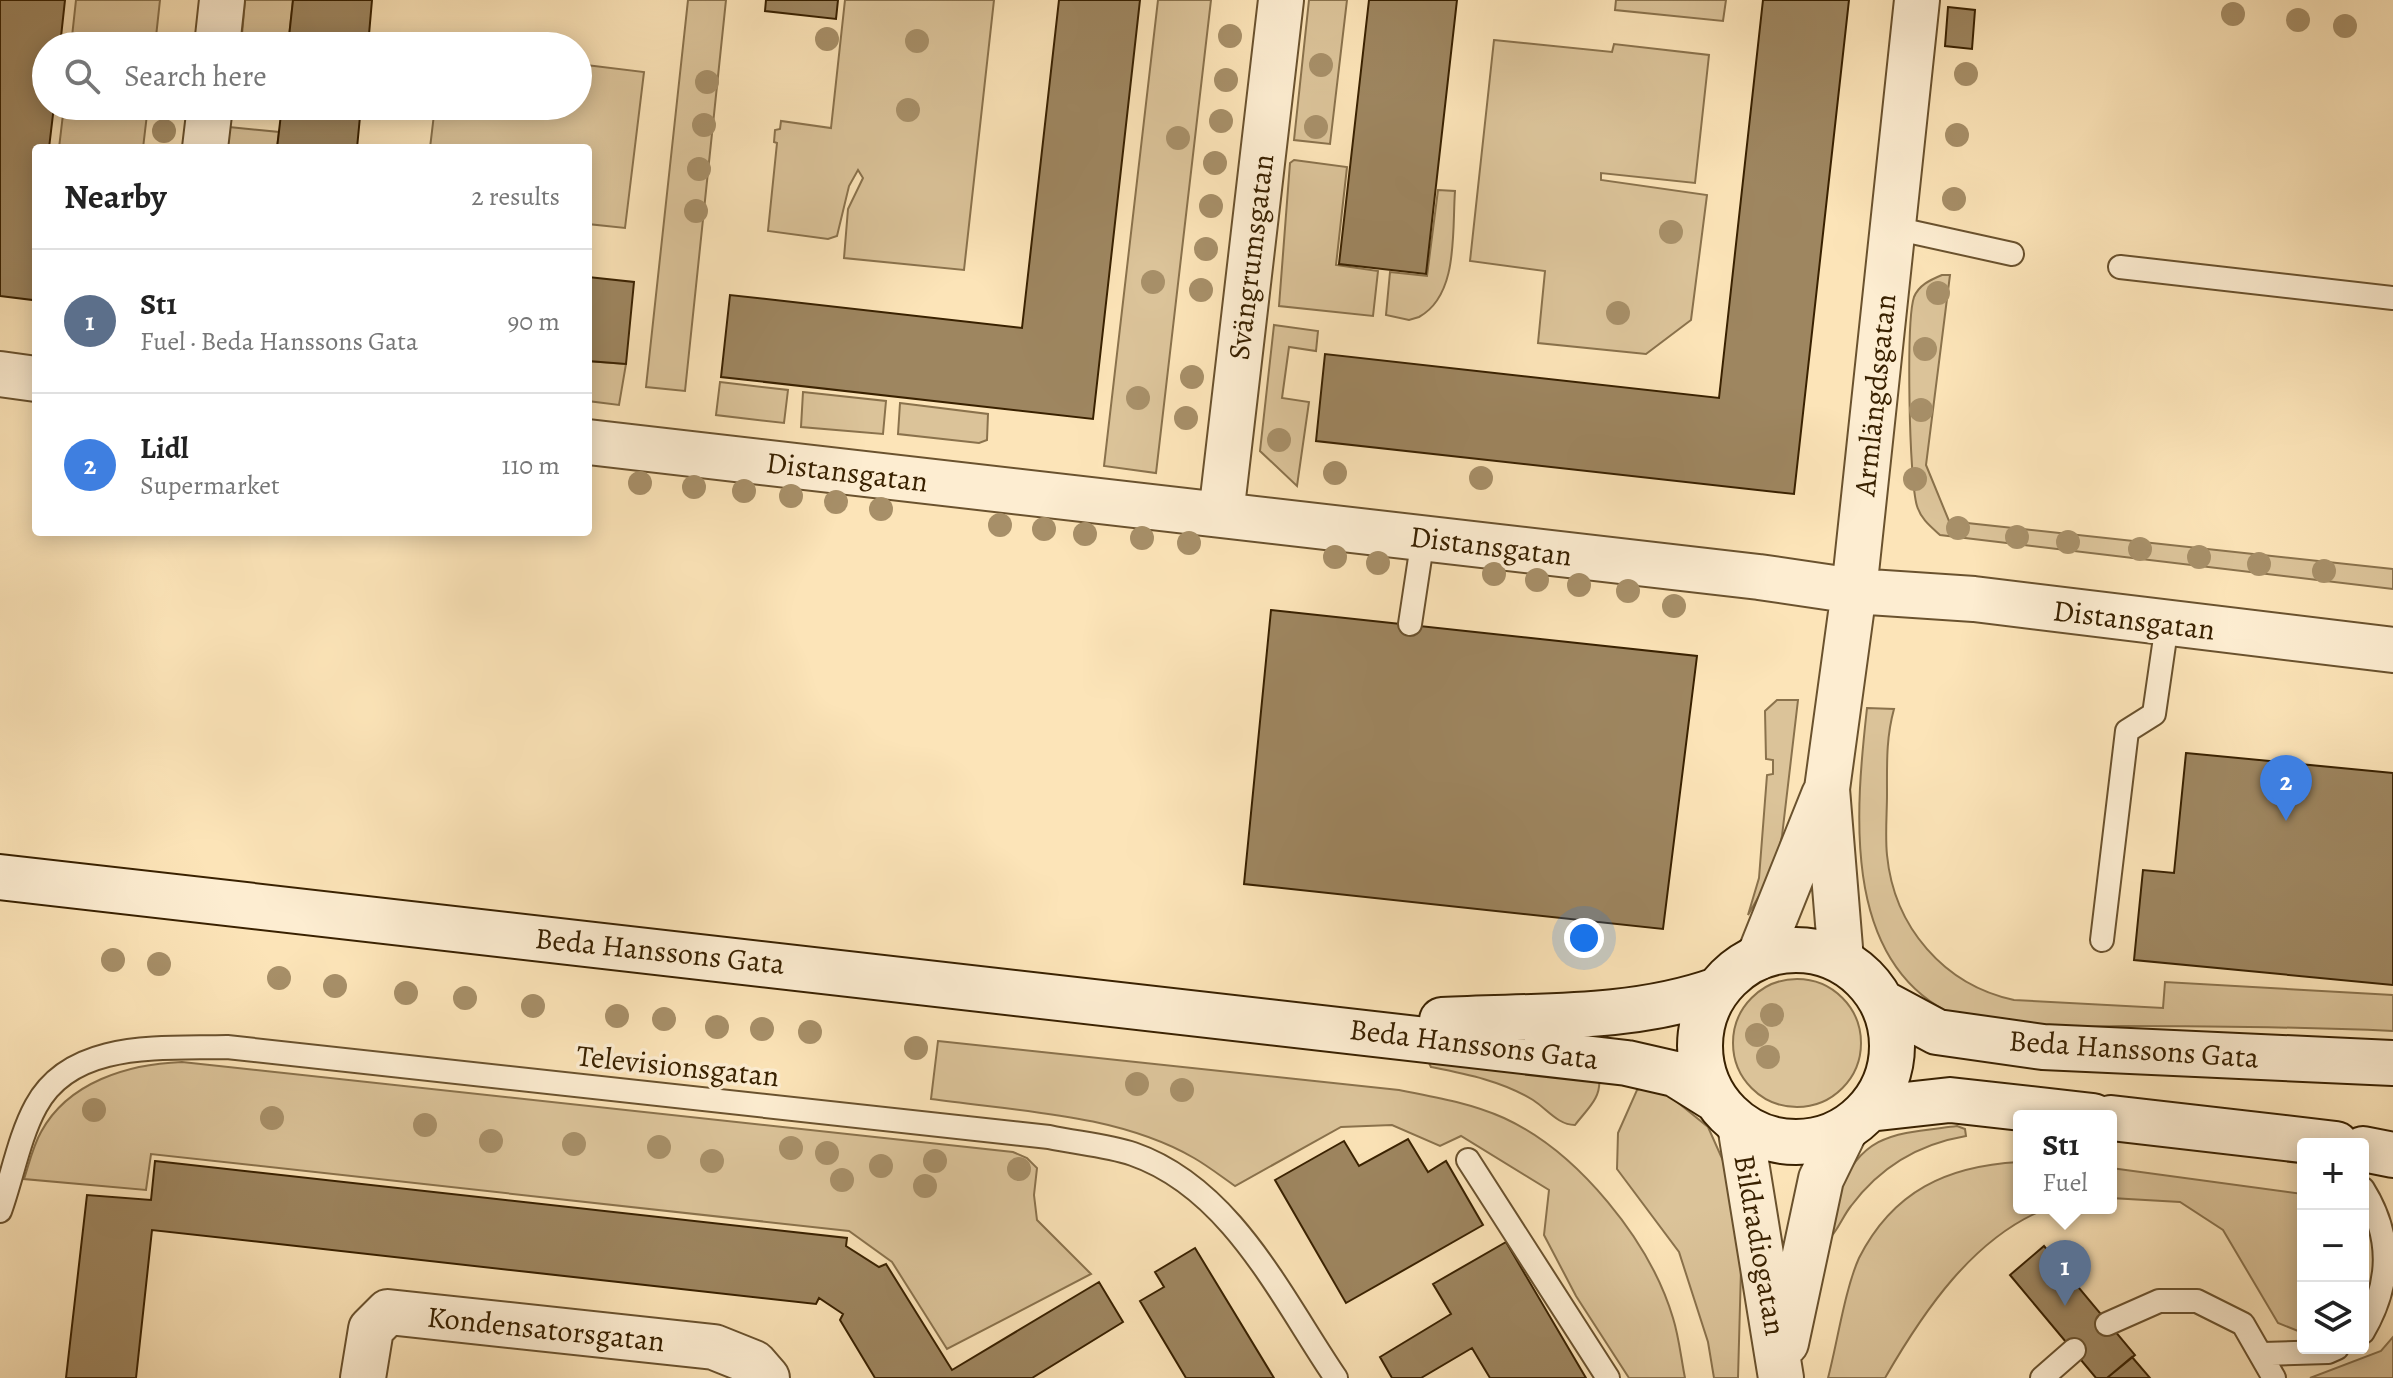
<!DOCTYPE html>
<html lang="en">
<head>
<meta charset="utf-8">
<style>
	body { margin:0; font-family:Alegreya,serif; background:#f6f6f6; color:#222 }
	.controls { position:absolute; right:24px; bottom:24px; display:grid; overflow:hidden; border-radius:8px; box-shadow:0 4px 20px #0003 }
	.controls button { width:72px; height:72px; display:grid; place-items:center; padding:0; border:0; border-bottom:2px solid #e0e0e0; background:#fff; color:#222; font:40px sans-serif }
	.you { position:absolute; left:1584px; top:938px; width:28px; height:28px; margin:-20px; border:6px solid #fff; border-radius:50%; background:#1a73e8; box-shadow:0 0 0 12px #1a73e833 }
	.badge { display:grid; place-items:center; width:52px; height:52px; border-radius:50%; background:#8f2418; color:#fff; font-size:26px; font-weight:700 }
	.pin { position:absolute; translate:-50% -66px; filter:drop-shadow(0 2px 4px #0008) }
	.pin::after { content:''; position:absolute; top:42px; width:28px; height:24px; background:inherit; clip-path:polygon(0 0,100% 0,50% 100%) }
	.popup { position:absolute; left:2013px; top:1110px; width:104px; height:104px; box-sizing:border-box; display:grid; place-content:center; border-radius:8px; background:#fff; filter:drop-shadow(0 2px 6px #0005); font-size:26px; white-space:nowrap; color:#767676 }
	.popup b { font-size:30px; color:#222 }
	.popup::after { content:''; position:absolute; left:50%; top:100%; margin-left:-16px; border:16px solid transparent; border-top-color:#fff }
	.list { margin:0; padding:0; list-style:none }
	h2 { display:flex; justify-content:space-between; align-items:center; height:104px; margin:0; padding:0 32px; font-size:34px }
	h2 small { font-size:26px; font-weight:400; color:#767676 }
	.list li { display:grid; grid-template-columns:52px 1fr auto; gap:24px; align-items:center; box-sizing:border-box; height:144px; padding:0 32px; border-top:2px solid #e0e0e0 }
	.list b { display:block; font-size:30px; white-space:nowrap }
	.list p { margin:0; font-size:26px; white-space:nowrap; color:#767676 }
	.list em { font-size:26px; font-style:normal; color:#767676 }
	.icon { flex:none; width:44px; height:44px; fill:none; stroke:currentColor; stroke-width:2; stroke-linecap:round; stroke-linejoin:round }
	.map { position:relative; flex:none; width:2393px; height:1378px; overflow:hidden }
	.search { position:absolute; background:#fff; box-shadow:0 4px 20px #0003; left:32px; top:32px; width:560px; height:88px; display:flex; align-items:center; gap:20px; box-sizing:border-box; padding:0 28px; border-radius:44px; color:#767676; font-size:30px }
	.panel { position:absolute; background:#fff; box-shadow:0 4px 20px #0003; left:32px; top:144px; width:560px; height:392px; border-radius:8px }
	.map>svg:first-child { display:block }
</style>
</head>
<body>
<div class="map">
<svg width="2393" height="1378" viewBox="0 0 2393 1378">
	<rect width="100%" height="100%" fill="#fce4b8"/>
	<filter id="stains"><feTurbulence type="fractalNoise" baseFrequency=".0025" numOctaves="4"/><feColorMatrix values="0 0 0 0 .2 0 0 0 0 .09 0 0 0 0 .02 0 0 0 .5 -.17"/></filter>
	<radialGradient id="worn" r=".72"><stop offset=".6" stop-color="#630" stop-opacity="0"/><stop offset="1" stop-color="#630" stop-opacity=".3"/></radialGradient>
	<path fill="#dbc399" stroke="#8a724c" stroke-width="2" d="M76,0H160L155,46H71Z
		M245,0H293L288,46H241Z
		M688,0H726L685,391L646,387Z
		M845,0H994L964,270L844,258L848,209L863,178L858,170L849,186L837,236L828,239L768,231L777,143L774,142L775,130L780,129L781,121L831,128Z
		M1158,0H1211L1156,473L1104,466Z
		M1309,0H1347L1330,144L1294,140Z
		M1616,0H1726L1723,21L1615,10Z
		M1494,40L1612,52L1614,44L1709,55L1695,183L1601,173V180L1707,195L1691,320L1646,354L1538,343L1545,271L1470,261Z
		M578,64L644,72L625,228L588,224V148H430L435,106H578Z
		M64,106H148L143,148H59Z
		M229,127L279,132L277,148H227Z
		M1294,160L1347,167L1336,265L1378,271L1373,316L1279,306L1290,163Z
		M1438,190L1455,191C1452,231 1459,295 1419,317L1409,320L1386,315L1390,272L1427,276Z
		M1942,275H1950L1926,465L1949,521L2393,569V589L1940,535C1930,526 1921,519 1917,506C1909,481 1906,321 1914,297C1919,285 1930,280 1942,275Z
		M1274,325L1318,331L1316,351L1289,347L1282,398L1309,402L1297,486L1260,451Z
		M588,361L626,364L619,405L588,401Z
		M720,382L788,390L784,423L716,415Z
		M803,392L886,401L883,434L801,427Z
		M900,403L988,414L987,440L979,443L898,434Z
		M1777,700H1798L1782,836L1774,870L1748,915L1759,878L1767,775L1773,774V760L1766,759L1765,711Z
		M1867,708L1894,709C1886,738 1887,764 1887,794C1887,814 1885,835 1887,855C1894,927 1944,985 2014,1000L2163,1008L2165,982L2393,995V1031C2302,1027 2211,1026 2120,1026C2068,1026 1993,1035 1946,1011C1841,955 1856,807 1867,708Z
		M1733 1043a64 64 0 1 1 128 0a64 64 0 1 1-128 0Z
		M938,1041L1399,1090C1435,1097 1470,1103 1504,1118C1578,1152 1650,1241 1673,1318C1679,1337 1681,1358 1685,1378H1629L1576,1296L1544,1235L1549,1190L1461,1136L1440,1146L1392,1125L1341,1127L1235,1186C1222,1177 1208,1166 1194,1158C1118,1114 1017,1111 931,1099Z
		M1428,1061L1599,1077C1602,1098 1587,1109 1575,1125C1558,1125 1547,1109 1533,1100C1502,1081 1466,1074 1431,1067Z
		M182,1062L1013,1152L1027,1158L1037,1168L1034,1195L1037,1220L1091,1274L947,1349L892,1262L849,1231L151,1154L146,1190L24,1179C29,1164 33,1146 41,1132C68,1082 128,1064 182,1062Z
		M1644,1087L1655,1088L1671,1097L1708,1127L1729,1174L1738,1218L1741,1269L1738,1378H1714L1708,1342L1679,1252L1617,1169L1618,1133L1637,1090Z
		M1957,1126L1965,1129L1966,1136C1919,1144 1880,1167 1851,1206C1842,1217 1838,1232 1826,1242C1822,1224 1830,1211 1837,1195C1863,1132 1894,1134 1957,1126Z
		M2019,1162V1208H2048C1974,1236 1923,1312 1885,1378H1828C1837,1344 1845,1289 1859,1258C1893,1191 1947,1166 2019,1162Z
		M2111,1168L2303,1194V1333L2278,1323L2223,1230L2180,1202L2111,1198Z
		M2393,1337V1378H2310L2381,1351Z"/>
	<path fill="#9e8660" stroke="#392100" stroke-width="2" d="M0,0H65L60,46H46V106H54L49,148H36L33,300L0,296Z
		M293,0H372L368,46H288Z
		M766,0H838L836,19L765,11Z
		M1059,0H1140L1093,419L721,377L730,295L1022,328Z
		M1369,0H1457L1426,274L1339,264Z
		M1763,0H1849L1794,494L1316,441L1325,354L1719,398Z
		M1948,7L1975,10L1972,49L1945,46Z
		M282,106H361L357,148H277Z
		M588,277L634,282L626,364L588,361Z
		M1271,610L1697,656L1663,929L1244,884Z
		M2186,753L2393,773V985L2134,960L2143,870L2174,873Z
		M1408,1139L1428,1172L1446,1161L1483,1225L1346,1303L1275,1180L1344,1141L1359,1166Z
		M155,1161L847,1238L846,1246L879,1267L886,1264L952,1370L1099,1282L1123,1322L1032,1378H875L840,1320L843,1314L819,1298L816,1304L152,1230L136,1378H66L87,1195L151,1200Z
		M1506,1242L1586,1378H1490L1472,1348L1421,1378H1392L1380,1357L1451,1314L1433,1284Z
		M2044,1246L2135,1355L2107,1378H2096L2010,1275Z
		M1195,1248L1274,1378H1186L1140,1301L1164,1287L1155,1272Z
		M2132,1357L2150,1378H2107Z"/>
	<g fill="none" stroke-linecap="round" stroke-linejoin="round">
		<g stroke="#6a522e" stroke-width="26">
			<path id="lane" d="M1894,228L2012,254
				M2120,267L2393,298
				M1410,624L1423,538
				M2102,940L2127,731L2154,714L2167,624
				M1468,1160L1608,1378
				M2363,1189C2393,1237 2391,1284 2363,1332
				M0,1211C12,1178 19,1137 36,1106C72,1039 164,1049 227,1047L1049,1137C1076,1143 1107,1145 1133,1154C1231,1188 1281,1297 1336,1378
				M2107,1324L2159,1301H2197L2243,1324L2274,1378
				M2263,1354L2328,1352L2337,1348
				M2042,1378L2074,1350"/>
		</g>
		<g stroke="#6a522e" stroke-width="48">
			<path id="street" d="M217,46L222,0
				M205,148L210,106
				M0,374L36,379
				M588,442L1759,577L1854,591L1974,599L2393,650
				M1221,515L1281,0
				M1759,957L1824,795
				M1841,960L1827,789L1854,591L1917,0
				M1740,1125L1781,1378
				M1786,1343L1821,1179L1845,1130
				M363,1378L371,1329L388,1312L714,1347L754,1363L767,1378"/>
		</g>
		<g stroke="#392100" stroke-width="48">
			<path id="secondary" d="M0,877L1627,1063L1675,1074L1715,1099
				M1700 1046a96 96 0 1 1 192 0a96 96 0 1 1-192 0Z
				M1883,1003L1937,1032L2043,1047L2393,1063
				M1442,1020C1533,1015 1630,1021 1717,990
				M1869,1109L1950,1100L2093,1116
				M2111,1118L2336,1144
				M2363,1149L2393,1155"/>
		</g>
		<use href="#lane" stroke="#fdedd1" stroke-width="22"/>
		<use href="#street" stroke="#fdedd1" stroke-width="44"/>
		<use href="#secondary" stroke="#fdedd1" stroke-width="44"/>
	</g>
	<g fill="#a78f68">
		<circle cx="2233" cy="14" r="12"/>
		<circle cx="2298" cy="20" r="12"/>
		<circle cx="2345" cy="26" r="12"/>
		<circle cx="1230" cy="36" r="12"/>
		<circle cx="827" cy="39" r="12"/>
		<circle cx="917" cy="41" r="12"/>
		<circle cx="1321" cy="65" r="12"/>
		<circle cx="1966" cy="74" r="12"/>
		<circle cx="1226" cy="80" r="12"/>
		<circle cx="707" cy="82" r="12"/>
		<circle cx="908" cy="110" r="12"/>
		<circle cx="1221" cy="121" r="12"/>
		<circle cx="704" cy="125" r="12"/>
		<circle cx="1316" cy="127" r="12"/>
		<circle cx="164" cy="131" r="12"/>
		<circle cx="1957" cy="135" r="12"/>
		<circle cx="1178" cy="138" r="12"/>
		<circle cx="1215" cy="163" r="12"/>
		<circle cx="699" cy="169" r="12"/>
		<circle cx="1954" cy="199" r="12"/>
		<circle cx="1211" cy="206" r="12"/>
		<circle cx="696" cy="211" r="12"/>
		<circle cx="1671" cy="232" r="12"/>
		<circle cx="1206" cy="249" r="12"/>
		<circle cx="1153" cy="282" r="12"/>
		<circle cx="1201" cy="290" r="12"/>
		<circle cx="1938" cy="293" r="12"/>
		<circle cx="1618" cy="313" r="12"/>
		<circle cx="1925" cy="349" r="12"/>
		<circle cx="1192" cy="377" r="12"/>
		<circle cx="1138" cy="398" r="12"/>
		<circle cx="1921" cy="410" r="12"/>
		<circle cx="1186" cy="418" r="12"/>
		<circle cx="1279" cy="440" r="12"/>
		<circle cx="1335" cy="473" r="12"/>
		<circle cx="1481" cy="478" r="12"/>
		<circle cx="1915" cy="479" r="12"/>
		<circle cx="640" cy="483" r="12"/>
		<circle cx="694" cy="487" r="12"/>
		<circle cx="744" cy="491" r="12"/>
		<circle cx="791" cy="496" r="12"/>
		<circle cx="836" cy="502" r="12"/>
		<circle cx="881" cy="509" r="12"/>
		<circle cx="1000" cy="525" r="12"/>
		<circle cx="1958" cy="528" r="12"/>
		<circle cx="1044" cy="529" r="12"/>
		<circle cx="1085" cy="534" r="12"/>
		<circle cx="2017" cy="537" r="12"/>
		<circle cx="1142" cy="538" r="12"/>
		<circle cx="2068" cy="542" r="12"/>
		<circle cx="1189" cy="543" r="12"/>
		<circle cx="2140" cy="549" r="12"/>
		<circle cx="1335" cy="557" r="12"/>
		<circle cx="2199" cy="557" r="12"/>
		<circle cx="1378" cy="563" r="12"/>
		<circle cx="2259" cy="564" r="12"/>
		<circle cx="2324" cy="571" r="12"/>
		<circle cx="1494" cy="574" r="12"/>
		<circle cx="1537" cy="580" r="12"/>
		<circle cx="1579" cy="585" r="12"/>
		<circle cx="1628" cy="591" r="12"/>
		<circle cx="1674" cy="606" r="12"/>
		<circle cx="113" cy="960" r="12"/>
		<circle cx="159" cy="964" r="12"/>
		<circle cx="279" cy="978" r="12"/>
		<circle cx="335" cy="986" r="12"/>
		<circle cx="406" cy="993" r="12"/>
		<circle cx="465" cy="998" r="12"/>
		<circle cx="533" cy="1006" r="12"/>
		<circle cx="1772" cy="1015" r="12"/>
		<circle cx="617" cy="1016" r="12"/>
		<circle cx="664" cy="1019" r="12"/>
		<circle cx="717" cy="1027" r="12"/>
		<circle cx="762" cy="1029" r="12"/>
		<circle cx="810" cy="1032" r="12"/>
		<circle cx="1757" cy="1035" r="12"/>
		<circle cx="916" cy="1048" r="12"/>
		<circle cx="1768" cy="1057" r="12"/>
		<circle cx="1137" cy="1084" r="12"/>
		<circle cx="1182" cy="1090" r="12"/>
		<circle cx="94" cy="1110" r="12"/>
		<circle cx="272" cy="1118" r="12"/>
		<circle cx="425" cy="1125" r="12"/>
		<circle cx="491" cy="1141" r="12"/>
		<circle cx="574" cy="1144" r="12"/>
		<circle cx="659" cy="1147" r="12"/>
		<circle cx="791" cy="1148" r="12"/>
		<circle cx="827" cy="1153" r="12"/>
		<circle cx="712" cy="1161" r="12"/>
		<circle cx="935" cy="1161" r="12"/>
		<circle cx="881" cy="1166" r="12"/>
		<circle cx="1019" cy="1169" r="12"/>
		<circle cx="842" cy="1180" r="12"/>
		<circle cx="925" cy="1186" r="12"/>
	</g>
	<g text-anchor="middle" stroke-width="7" stroke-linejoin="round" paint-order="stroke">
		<g font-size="30" fill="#392100" stroke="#fdedd1">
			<text transform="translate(1251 257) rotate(-83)" y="10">Svängrumsgatan</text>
			<text transform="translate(1875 395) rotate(-84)" y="10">Armlängdsgatan</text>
			<text transform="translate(847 472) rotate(7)" y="10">Distansgatan</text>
			<text transform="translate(1491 546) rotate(7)" y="10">Distansgatan</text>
			<text transform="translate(2134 620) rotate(7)" y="10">Distansgatan</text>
			<text transform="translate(660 951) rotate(6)" y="10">Beda Hanssons Gata</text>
			<text transform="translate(1474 1044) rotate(7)" y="10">Beda Hanssons Gata</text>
			<text transform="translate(2134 1049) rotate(4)" y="10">Beda Hanssons Gata</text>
			<text transform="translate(678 1066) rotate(6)" y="10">Televisionsgatan</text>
			<text transform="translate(1760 1245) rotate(80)" y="10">Bildradiogatan</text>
			<text transform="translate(546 1329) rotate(6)" y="10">Kondensatorsgatan</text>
		</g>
	</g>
	<rect width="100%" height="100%" filter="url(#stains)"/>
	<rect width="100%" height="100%" fill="url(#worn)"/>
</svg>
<div class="controls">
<button>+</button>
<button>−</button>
<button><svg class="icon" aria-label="layers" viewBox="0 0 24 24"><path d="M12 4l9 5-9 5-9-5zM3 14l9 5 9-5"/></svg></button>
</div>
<div class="you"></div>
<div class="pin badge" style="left:2065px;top:1306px;background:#5c6f8a">1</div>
<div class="popup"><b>St1</b>Fuel</div>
<div class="pin badge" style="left:2286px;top:821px;background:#3f7fe0">2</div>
<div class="search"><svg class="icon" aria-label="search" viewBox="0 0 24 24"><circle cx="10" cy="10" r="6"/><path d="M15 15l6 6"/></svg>Search here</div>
<section class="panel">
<h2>Nearby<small>2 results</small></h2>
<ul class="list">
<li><span class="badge" style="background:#5c6f8a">1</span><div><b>St1</b><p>Fuel · Beda Hanssons Gata</p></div><em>90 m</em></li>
<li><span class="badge" style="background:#3f7fe0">2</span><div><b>Lidl</b><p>Supermarket</p></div><em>110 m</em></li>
</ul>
</section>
</div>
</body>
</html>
